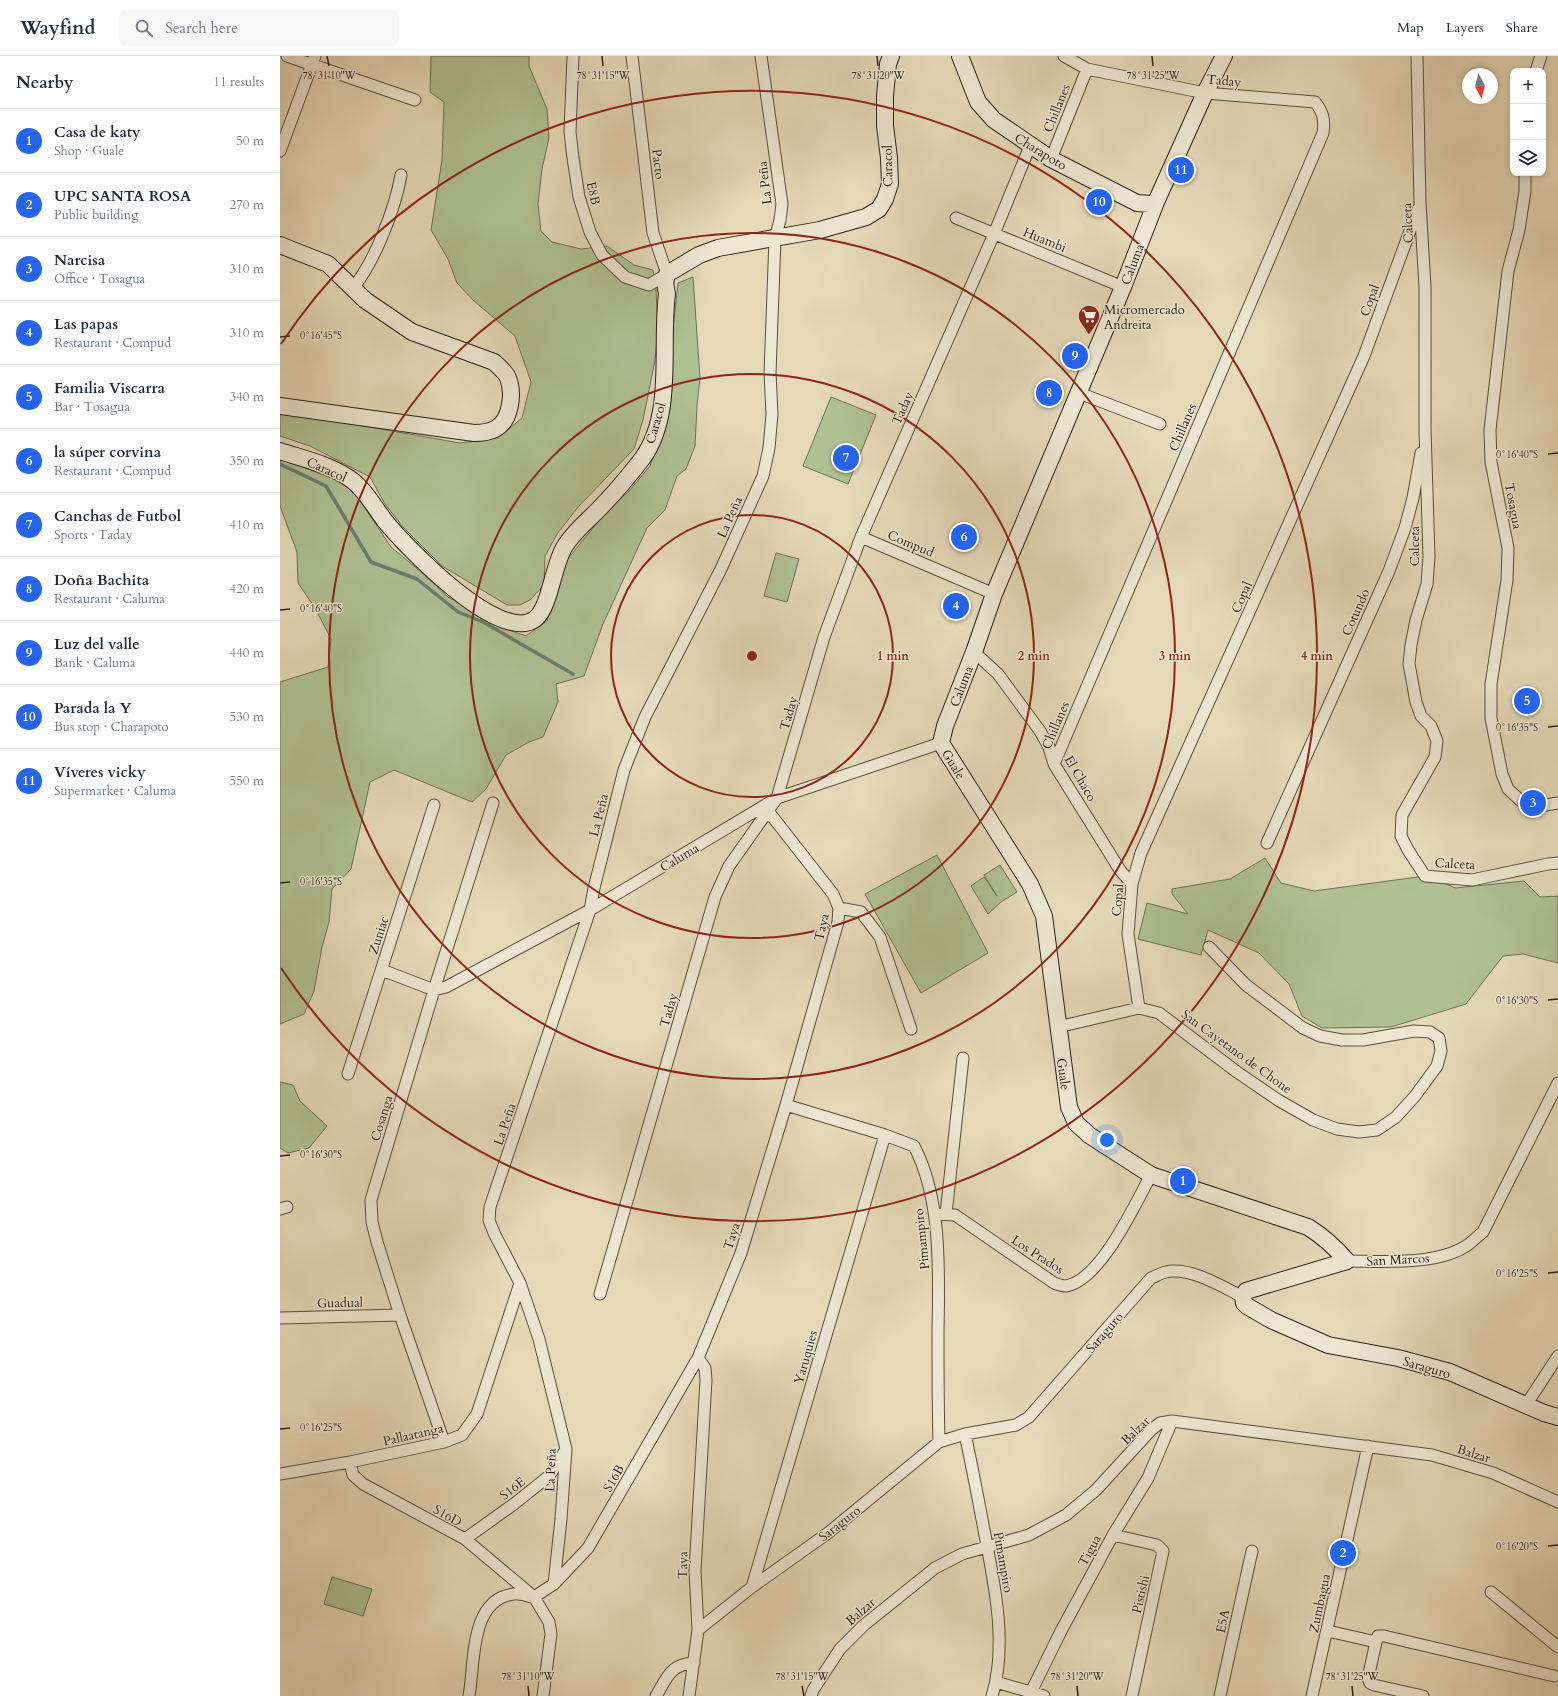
<!DOCTYPE html>
<html lang="en">
<head>
<meta charset="utf-8">
<style>
	body { margin:0; font-family:Cardo,serif; background:#f6f6f7; color:#1f2937 }
	.controls { position:absolute; right:12px; top:12px; display:grid; overflow:hidden; border-radius:8px; box-shadow:0 2px 6px #0003 }
	.controls button { width:36px; height:36px; display:grid; place-items:center; padding:0; border:0; border-bottom:1px solid #e0e1e3; background:#fff; color:#1f2937; font:20px sans-serif }
	.compass { position:absolute; left:1182px; top:12px; width:36px; height:36px; border-radius:50%; background:#fff; box-shadow:0 2px 6px #0003; rotate:173deg }
	.you { position:absolute; left:827px; top:1084px; width:14px; height:14px; margin:-10px; border:3px solid #fff; border-radius:50%; background:#1a73e8; box-shadow:0 0 0 6px #1a73e833 }
	.badge { display:grid; place-items:center; width:26px; height:26px; border-radius:50%; background:#2563eb; color:#fff; font-size:13px; font-weight:700 }
	.pin { position:absolute; translate:-50% -50%; border:2px solid #fff; box-shadow:0 1px 4px #0006 }
	.list { margin:0; padding:0; list-style:none }
	h2 { display:flex; justify-content:space-between; align-items:center; height:52px; margin:0; padding:0 16px; font-size:17px }
	h2 small { font-size:13px; font-weight:400; color:#747a83 }
	.list li { display:grid; grid-template-columns:26px 1fr auto; gap:12px; align-items:center; box-sizing:border-box; height:64px; padding:0 16px; border-top:1px solid #e0e1e3 }
	.list b { display:block; font-size:15px; white-space:nowrap }
	.list p { margin:0; font-size:13px; white-space:nowrap; color:#747a83 }
	.list em { font-size:13px; font-style:normal; color:#747a83 }
	.icon { flex:none; width:22px; height:22px; fill:none; stroke:currentColor; stroke-width:2; stroke-linecap:round; stroke-linejoin:round }
	.map { position:relative; flex:none; width:1278px; height:1640px; overflow:hidden }
	header { display:flex; align-items:center; gap:24px; box-sizing:border-box; height:56px; padding:0 20px; background:#fff; border-bottom:1px solid #e0e1e3 }
	header strong { font-size:19px }
	nav { display:flex; gap:22px; margin-inline-start:auto; font-size:14px }
	.search { width:280px; height:36px; background:#f6f6f7; display:flex; align-items:center; gap:10px; box-sizing:border-box; padding:0 14px; border-radius:8px; color:#747a83; font-size:15px }
	main { display:flex }
	aside { flex:1; background:#fff }
	.map>svg:first-child { display:block }
</style>
</head>
<body>
<header>
<strong>Wayfind</strong>
<div class="search"><svg class="icon" aria-label="search" viewBox="0 0 24 24"><circle cx="10" cy="10" r="6"/><path d="M15 15l6 6"/></svg>Search here</div>
<nav><a>Map</a><a>Layers</a><a>Share</a></nav>
</header>
<main>
<aside>
<h2>Nearby<small>11 results</small></h2>
<ul class="list">
<li><span class="badge">1</span><div><b>Casa de katy</b><p>Shop · Guale</p></div><em>50 m</em></li>
<li><span class="badge">2</span><div><b>UPC SANTA ROSA</b><p>Public building</p></div><em>270 m</em></li>
<li><span class="badge">3</span><div><b>Narcisa</b><p>Office · Tosagua</p></div><em>310 m</em></li>
<li><span class="badge">4</span><div><b>Las papas</b><p>Restaurant · Compud</p></div><em>310 m</em></li>
<li><span class="badge">5</span><div><b>Familia Viscarra</b><p>Bar · Tosagua</p></div><em>340 m</em></li>
<li><span class="badge">6</span><div><b>la súper corvina</b><p>Restaurant · Compud</p></div><em>350 m</em></li>
<li><span class="badge">7</span><div><b>Canchas de Futbol</b><p>Sports · Taday</p></div><em>410 m</em></li>
<li><span class="badge">8</span><div><b>Doña Bachita</b><p>Restaurant · Caluma</p></div><em>420 m</em></li>
<li><span class="badge">9</span><div><b>Luz del valle</b><p>Bank · Caluma</p></div><em>440 m</em></li>
<li><span class="badge">10</span><div><b>Parada la Y</b><p>Bus stop · Charapoto</p></div><em>530 m</em></li>
<li><span class="badge">11</span><div><b>Víveres vicky</b><p>Supermarket · Caluma</p></div><em>550 m</em></li>
</ul>
</aside>
<div class="map">
<svg width="1278" height="1640" viewBox="0 0 1278 1640">
	<rect width="100%" height="100%" fill="#e5d9b8"/>
	<filter id="stains"><feTurbulence type="fractalNoise" baseFrequency=".005" numOctaves="4"/><feColorMatrix values="0 0 0 0 .2 0 0 0 0 .09 0 0 0 0 .02 0 0 0 .5 -.17"/></filter>
	<radialGradient id="worn" r=".72"><stop offset=".6" stop-color="#630" stop-opacity="0"/><stop offset="1" stop-color="#630" stop-opacity=".3"/></radialGradient>
	<path fill="#afc093" stroke="#6c7156" d="M151,0H249V10L267,53L269,82L262,113L258,148L261,175L272,186L301,193L327,190L354,209L373,214L376,233L378,274L375,304L363,364L354,393L299,450L277,478L265,500L264,529L250,544L240,549H227L162,510L123,471L105,448L90,421L30,390L0,380V357L84,370L180,387L218,382L242,362L251,326L235,280L193,244L177,227L168,203L151,174L162,104L164,46L150,36Z
		M413,221L420,322L417,349L415,390L406,413L397,420L385,454L367,472L323,568L304,620L276,628L278,646L263,681L249,686L226,699L206,733L192,746L114,714L90,726L71,813L52,833L49,866L42,891L34,935L24,958L0,968V626L48,611L51,583L35,552L18,527L17,496L0,450V401L5,402L28,413L66,428L78,442L111,491L141,516L168,541L189,551L226,573L246,580L267,565L277,540L286,505L327,455L349,435L370,410L390,353L392,321L391,291L398,227Z
		M551,341L596,359L568,428L523,410Z
		M496,497L519,503L507,546L484,540Z
		M657,799L708,897L641,937L585,838Z
		M985,802L1001,827L1034,835L1145,820L1176,832L1244,825L1260,841L1278,840V907L1243,898L1223,900L1186,948L1111,971L1042,972L1022,960L1009,928L979,897L928,874L921,899L858,883L867,847L908,858L892,838V833L950,823Z
		M720,809L737,836L721,846L708,858L691,830L704,821L717,840L704,819Z
		M0,1026L13,1029L20,1045L47,1070L29,1092L8,1097L0,1092Z
		M52,1521L92,1533L83,1560L44,1548Z"/>
	<g fill="none" stroke-linecap="round" stroke-linejoin="round">
		<path stroke="#6b7d71" stroke-width="3.5" d="M0,408L46,430L91,506L137,523L178,556L203,566L293,618"/>
		<g stroke="#595040" stroke-width="13">
			<path id="street" d="M7,0L135,44
				M293,0L290,76L293,102L299,141L310,176L322,199L345,221L369,229L387,218L373,177L352,0
				M1137,0L1140,147L1145,231V373L1149,501L1147,528L1136,564L1131,589L1129,608L1136,646L1141,660L1151,670L1157,685L1155,701L1122,759L1121,780L1128,794L1145,820L1192,824L1268,808L1278,807
				M1256,15L1261,0
				M0,95L35,0
				M771,103L807,13
				M1245,117V135L1239,174L1228,215L1210,374L1211,406L1228,492L1227,524L1211,628V662L1222,718L1228,733L1241,745L1266,749L1278,747
				M676,162L843,231
				M73,232C95,205 115,153 121,119
				M799,337L880,368
				M581,481L714,538
				M694,596L718,618L760,675L769,691L774,708L840,814L852,828
				M774,708L1043,77C1045,64 1043,56 1035,46L925,37L807,13L784,0
				M987,787L1109,515L1125,472L1133,442L1141,397
				M559,852L581,856L600,881L631,973
				M102,914L154,934L166,931L310,854L497,742L661,687
				M859,952L848,878L852,828L861,797L1084,300L1138,153
				M778,971L859,952L879,957L957,1016L998,1044L1033,1064L1057,1073L1079,1076L1097,1074L1116,1061L1135,1040L1157,1010L1161,995L1159,982L1150,976L1134,975L1083,984H1062L1040,980L1023,972L966,929L929,891
				M68,1018L154,749
				M506,1049L605,1079L634,1090C662,1143 659,1217 658,1276C658,1313 658,1349 659,1386
				M0,1153L7,1151
				M655,1158L675,1159L774,1227C777,1228 782,1230 786,1230C821,1224 855,1148 871,1119
				M666,1158L683,1002
				M1067,1205C1103,1205 1159,1210 1189,1188C1194,1184 1198,1180 1203,1176L1278,1027
				M320,1238L435,841L449,810L497,742L544,581L581,481L714,178L750,90
				M0,1262L120,1259
				M1246,1349L1278,1300
				M685,1378C692,1410 698,1442 704,1474C714,1526 728,1589 712,1640
				M164,1386L120,1259L97,1186L92,1166L91,1144L154,934L213,747
				M70,1406L73,1419L83,1428L185,1483L254,1541L269,1566L271,1578L263,1640
				M0,1418L70,1406L164,1386L182,1379L197,1358L240,1227
				M833,1479L877,1489L883,1495L852,1640
				M185,1483L234,1448L269,1420L285,1395
				M274,1528L281,1463L286,1393L259,1283L240,1227L214,1177L209,1164L210,1151L310,854L314,832L344,714L365,661L441,513L483,420L489,392L492,358L490,317L495,183L500,164L502,148L481,0
				M472,1531L605,1079
				M1211,1536L1278,1591
				M254,1541L274,1528L308,1492L418,1302L461,1197L506,1049L558,866L559,852L553,838L488,755
				M418,1574L472,1531L548,1477L659,1386L685,1378L736,1369L749,1361L871,1222C876,1220 881,1217 886,1216C909,1210 943,1231 963,1241
				M1048,1575L1096,1586L1088,1622L1090,1627L1094,1629L1143,1640
				M1096,1586L1098,1580H1104L1274,1620
				M716,1626L764,1640
				M751,1636L781,1575L833,1479L868,1422L892,1365
				M189,1640C195,1608 189,1543 234,1538C239,1537 246,1540 252,1541
				M376,1640C387,1622 390,1608 414,1607
				M409,1640L418,1574L415,1515L426,1324L425,1312L418,1302
				M531,1640L533,1634L560,1593L584,1569L655,1512L682,1498L749,1479L786,1459L816,1434L871,1374L880,1367L892,1365L1152,1399L1213,1417L1278,1446
				M940,1640L972,1495
				M1032,1640L1088,1390"/>
		</g>
		<g stroke="#2a2218" stroke-width="18">
			<path id="secondary" d="M680,0L698,46L714,64L771,103L857,147L871,148L876,146
				M944,0L925,37L876,146L843,231L714,538L694,596L665,670L661,687L750,828L764,860L789,1051L796,1067L809,1079L871,1119L1028,1171C1044,1181 1055,1191 1067,1205L966,1235L963,1241L964,1247L967,1250L991,1264L1048,1289L1118,1302L1170,1316L1264,1357L1278,1361
				M0,189L48,208L85,244L132,276L214,306C219,311 226,316 228,322C234,337 231,365 215,373C209,376 201,377 194,377L0,350
				M0,395C24,403 53,409 73,425C86,435 95,452 105,465C126,491 220,589 255,563C270,552 273,508 285,490C293,477 306,466 317,455C333,439 348,421 362,403C395,358 380,290 387,238L385,227L387,218L419,199L438,192L540,174L586,161L599,153L605,143L610,128L609,102L605,70V40L608,8L611,0"/>
		</g>
		<use href="#street" stroke="#eee6d1" stroke-width="11"/>
		<use href="#secondary" stroke="#eee6d1" stroke-width="16"/>
	</g>
	<path fill="none" stroke="#2a2218" stroke-width="1.5" d="M47,0L49,10M322,0L323,10M597,0L598,10M872,0L873,10M0,281L10,280M1268,398L1278,397M0,554L10,553M1268,671L1278,670M0,827L10,826M1268,944L1278,943M0,1100L10,1099M1268,1217L1278,1216M0,1373L10,1372M1268,1490L1278,1489M248,1630L249,1640M522,1630L524,1640M797,1630L798,1640M1072,1630L1073,1640"/>
	<g fill="none" stroke="#8f2418" stroke-width="2">
		<circle cx="472" cy="600" r="141"/>
		<circle cx="472" cy="600" r="282"/>
		<circle cx="472" cy="600" r="423"/>
		<path d="M1 288A565 565 0 1 1 1 912"/>
	</g>
	<defs>
		<g id="supermarket-pin" transform="scale(1.15)"><path d="M0 17L-7.5 6A9.5 9.5 0 1 1 7.5 6Z" fill="#8f2418" stroke="#eee6d1"/><path d="M-6-5.5h2.5l.6 2H6L4.5 2H-2.5L-4.4-4H-6ZM-1.5 3.2a1.3 1.3 0 1 0 .1 0ZM3 3.2a1.3 1.3 0 1 0 .1 0Z" fill="#fff"/></g>
	</defs>
	<g fill-rule="evenodd">
		<use href="#supermarket-pin" x="809" y="260"/>
	</g>
	<g text-anchor="middle" stroke-width="3" stroke-linejoin="round" paint-order="stroke">
		<g font-size="13" fill="#2a2218" stroke="#eee6d1">
			<text transform="translate(944 24) rotate(5)" y="5">Taday</text>
			<text transform="translate(776 52) rotate(-68)" y="5">Chillanes</text>
			<text transform="translate(761 95) rotate(31)" y="5">Charapoto</text>
			<text transform="translate(379 108) rotate(83)" y="5">Pacto</text>
			<text transform="translate(607 110) rotate(-91)" y="5">Caracol</text>
			<text transform="translate(484 127) rotate(-97)" y="5">La Peña</text>
			<text transform="translate(314 137) rotate(77)" y="5">E8B</text>
			<text transform="translate(1127 167) rotate(-93)" y="5">Calceta</text>
			<text transform="translate(765 183) rotate(22)" y="5">Huambi</text>
			<text transform="translate(852 208) rotate(-69)" y="5">Caluma</text>
			<text transform="translate(1089 244) rotate(-70)" y="5">Copal</text>
			<text transform="translate(622 352) rotate(-66)" y="5">Taday</text>
			<text transform="translate(375 367) rotate(-74)" y="5">Caracol</text>
			<text transform="translate(902 371) rotate(-67)" y="5">Chillanes</text>
			<text transform="translate(47 413) rotate(24)" y="5">Caracol</text>
			<text transform="translate(1234 450) rotate(79)" y="5">Tosagua</text>
			<text transform="translate(449 461) rotate(-66)" y="5">La Peña</text>
			<text transform="translate(631 487) rotate(23)" y="5">Compud</text>
			<text transform="translate(1134 490) rotate(-90)" y="5">Calceta</text>
			<text transform="translate(961 541) rotate(-66)" y="5">Copal</text>
			<text transform="translate(1075 556) rotate(-66)" y="5">Cotundo</text>
			<text transform="translate(681 630) rotate(-69)" y="5">Caluma</text>
			<text transform="translate(508 657) rotate(-74)" y="5">Taday</text>
			<text transform="translate(775 669) rotate(-67)" y="5">Chillanes</text>
			<text transform="translate(674 708) rotate(58)" y="5">Guale</text>
			<text transform="translate(801 722) rotate(60)" y="5">El Chaco</text>
			<text transform="translate(318 759) rotate(-76)" y="5">La Peña</text>
			<text transform="translate(399 801) rotate(-31)" y="5">Caluma</text>
			<text transform="translate(1175 807) rotate(3)" y="5">Calceta</text>
			<text transform="translate(837 844) rotate(-85)" y="5">Copal</text>
			<text transform="translate(541 871) rotate(-77)" y="5">Taya</text>
			<text transform="translate(98 879) rotate(-72)" y="5">Zuniac</text>
			<text transform="translate(388 954) rotate(-74)" y="5">Taday</text>
			<text transform="translate(957 995) rotate(36)" y="5">San Cayetano de Chone</text>
			<text transform="translate(784 1018) rotate(82)" y="5">Guale</text>
			<text transform="translate(101 1062) rotate(-73)" y="5">Cosanga</text>
			<text transform="translate(224 1068) rotate(-71)" y="5">La Peña</text>
			<text transform="translate(451 1180) rotate(-72)" y="5">Taya</text>
			<text transform="translate(641 1183) rotate(-96)" y="5">Pimampiro</text>
			<text transform="translate(758 1198) rotate(33)" y="5">Los Prados</text>
			<text transform="translate(1118 1203) rotate(-3)" y="5">San Marcos</text>
			<text transform="translate(60 1246) rotate(-1)" y="5">Guadual</text>
			<text transform="translate(824 1276) rotate(-49)" y="5">Saraguro</text>
			<text transform="translate(525 1301) rotate(-74)" y="5">Yaruquies</text>
			<text transform="translate(1147 1311) rotate(16)" y="5">Saraguro</text>
			<text transform="translate(855 1374) rotate(-44)" y="5">Balzar</text>
			<text transform="translate(133 1378) rotate(-13)" y="5">Pallaatanga</text>
			<text transform="translate(1194 1397) rotate(17)" y="5">Balzar</text>
			<text transform="translate(270 1414) rotate(-88)" y="5">La Peña</text>
			<text transform="translate(333 1422) rotate(-60)" y="5">S16B</text>
			<text transform="translate(232 1432) rotate(-38)" y="5">S16E</text>
			<text transform="translate(168 1459) rotate(29)" y="5">S16D</text>
			<text transform="translate(559 1467) rotate(-38)" y="5">Saraguro</text>
			<text transform="translate(809 1494) rotate(-62)" y="5">Tigua</text>
			<text transform="translate(724 1506) rotate(80)" y="5">Pimampiro</text>
			<text transform="translate(402 1509) rotate(-89)" y="5">Taya</text>
			<text transform="translate(860 1538) rotate(-77)" y="5">Pistishi</text>
			<text transform="translate(1039 1547) rotate(-78)" y="5">Zumbagua</text>
			<text transform="translate(580 1555) rotate(-41)" y="5">Balzar</text>
			<text transform="translate(942 1565) rotate(-78)" y="5">E5A</text>
		</g>
		<g font-size="13" fill="#2a2218" stroke="#eee6d1" text-anchor="start">
			<text x="824" y="258">Micromercado<tspan x="824" dy="15">Andreita</tspan></text>
		</g>
	</g>
	<g font-size="10" text-anchor="middle" fill="#2a2218" stroke="#eee6d1" stroke-width="3" stroke-linejoin="round" paint-order="stroke">
		<text x="49" y="23">78°31'10"W</text>
		<text x="323" y="23">78°31'15"W</text>
		<text x="598" y="23">78°31'20"W</text>
		<text x="873" y="23">78°31'25"W</text>
		<text x="41" y="283">0°16'45"S</text>
		<text x="1237" y="402">0°16'40"S</text>
		<text x="41" y="556">0°16'40"S</text>
		<text x="1237" y="675">0°16'35"S</text>
		<text x="41" y="829">0°16'35"S</text>
		<text x="1237" y="948">0°16'30"S</text>
		<text x="41" y="1102">0°16'30"S</text>
		<text x="1237" y="1221">0°16'25"S</text>
		<text x="41" y="1375">0°16'25"S</text>
		<text x="1237" y="1494">0°16'20"S</text>
		<text x="248" y="1624">78°31'10"W</text>
		<text x="522" y="1624">78°31'15"W</text>
		<text x="797" y="1624">78°31'20"W</text>
		<text x="1072" y="1624">78°31'25"W</text>
	</g>
	<circle cx="472" cy="600" r="6" fill="#8f2418" stroke="#eee6d1" stroke-width="2"/>
	<g font-size="12" text-anchor="middle" font-weight="bold" fill="#8f2418" stroke="#eee6d1" stroke-width="3" stroke-linejoin="round" paint-order="stroke">
		<text x="613" y="604">1 min</text>
		<text x="754" y="604">2 min</text>
		<text x="895" y="604">3 min</text>
		<text x="1037" y="604">4 min</text>
	</g>
	<rect width="100%" height="100%" filter="url(#stains)"/>
	<rect width="100%" height="100%" fill="url(#worn)"/>
</svg>
<div class="controls">
<button>+</button>
<button>−</button>
<button><svg class="icon" aria-label="layers" viewBox="0 0 24 24"><path d="M12 4l9 5-9 5-9-5zM3 14l9 5 9-5"/></svg></button>
</div>
<svg class="compass" viewBox="-18 -18 36 36"><path d="M0-13l5 13h-10z" fill="#e53935"/><path d="M0 13l5-13h-10z" fill="#747a83"/></svg>
<div class="you"></div>
<div class="pin badge" style="left:903px;top:1125px">1</div>
<div class="pin badge" style="left:1063px;top:1497px">2</div>
<div class="pin badge" style="left:1253px;top:747px">3</div>
<div class="pin badge" style="left:676px;top:550px">4</div>
<div class="pin badge" style="left:1247px;top:645px">5</div>
<div class="pin badge" style="left:684px;top:481px">6</div>
<div class="pin badge" style="left:566px;top:402px">7</div>
<div class="pin badge" style="left:769px;top:337px">8</div>
<div class="pin badge" style="left:795px;top:300px">9</div>
<div class="pin badge" style="left:819px;top:146px">10</div>
<div class="pin badge" style="left:901px;top:114px">11</div>
</div>
</main>
</body>
</html>
